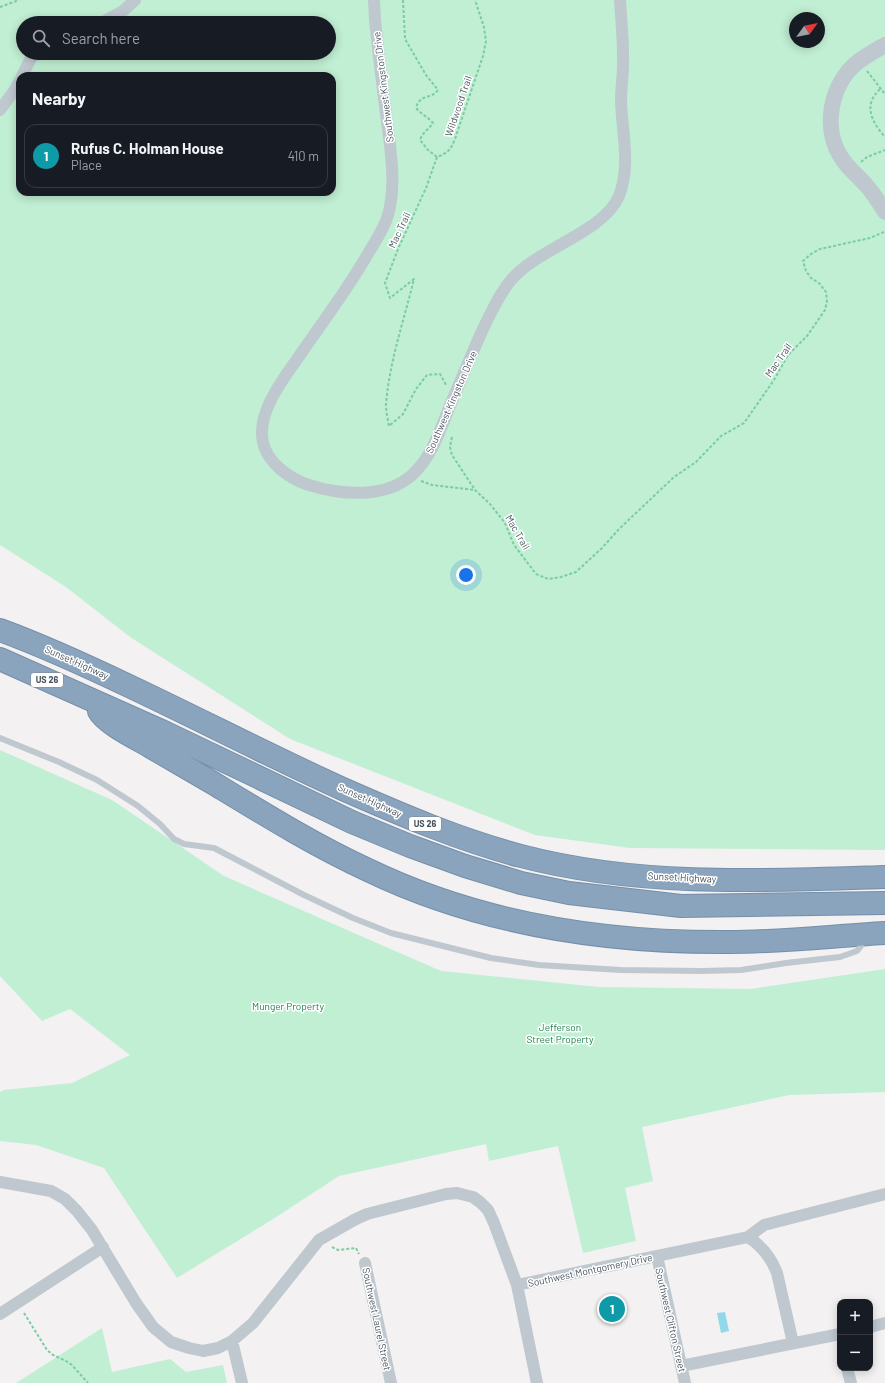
<!DOCTYPE html>
<html lang="en">
<head>
<meta charset="utf-8">
<style>
	body { margin:0; font-family:Barlow,sans-serif; background:#20242c; color:#f1f3f6 }
	.controls { position:absolute; right:12px; bottom:12px; display:grid; overflow:hidden; border-radius:8px; box-shadow:0 2px 10px #0003 }
	.controls button { width:36px; height:36px; display:grid; place-items:center; padding:0; border:0; border-bottom:1px solid #363941; background:#171b24; color:#f1f3f6; font:20px sans-serif }
	.compass { position:absolute; left:789px; top:12px; width:36px; height:36px; border-radius:50%; background:#171b24; box-shadow:0 2px 10px #0003; rotate:57deg }
	.you { position:absolute; left:466px; top:575px; width:14px; height:14px; margin:-10px; border:3px solid #fff; border-radius:50%; background:#1a73e8; box-shadow:0 0 0 6px #1a73e833 }
	.badge { display:grid; place-items:center; width:26px; height:26px; border-radius:50%; background:#1e74e0; color:#fff; font-size:13px; font-weight:700 }
	.pin { position:absolute; translate:-50% -50%; border:2px solid #fff; box-shadow:0 1px 4px #0006 }
	.list { margin:0; padding:0; list-style:none }
	h2 { display:flex; justify-content:space-between; align-items:center; height:52px; margin:0; padding:0 16px; font-size:17px }
	h2 small { font-size:13px; font-weight:400; color:#9ea1a6 }
	.list li { display:grid; grid-template-columns:26px 1fr auto; gap:12px; align-items:center; box-sizing:border-box; height:64px; margin:0 8px 8px; padding:0 8px; border:1px solid #363941; border-radius:12px }
	.list b { display:block; font-size:15px; white-space:nowrap }
	.list p { margin:0; font-size:13px; white-space:nowrap; color:#9ea1a6 }
	.list em { font-size:13px; font-style:normal; color:#9ea1a6 }
	.icon { flex:none; width:22px; height:22px; fill:none; stroke:currentColor; stroke-width:2; stroke-linecap:round; stroke-linejoin:round }
	.map { position:relative; flex:none; width:885px; height:1383px; overflow:hidden }
	.search { position:absolute; background:#171b24; box-shadow:0 2px 10px #0003; left:16px; top:16px; width:320px; height:44px; display:flex; align-items:center; gap:10px; box-sizing:border-box; padding:0 14px; border-radius:22px; color:#9ea1a6; font-size:15px }
	.panel { position:absolute; background:#171b24; box-shadow:0 2px 10px #0003; left:16px; top:72px; width:320px; height:124px; border-radius:12px }
	.map>svg:first-child { display:block }
</style>
</head>
<body>
<div class="map">
<svg width="885" height="1383" viewBox="0 0 885 1383">
	<rect width="100%" height="100%" fill="#f3f1f1"/>
	<path fill="#c1efd3" fill-rule="evenodd" d="M0,0H885V850L630,848L535,835L290,739L130,637L66,587L0,545ZM795,18H819V42H795ZM23,23H329V53H23ZM20,76H332V192H20Z
		M0,750L112,800L224,876L441,971L599,987L751,989L885,969V1092L789,1095L642,1127L653,1181L625,1188L636,1241L583,1253L558,1146L489,1161L486,1144L339,1176L270,1221L177,1278L104,1168L36,1145L0,1141V1092L4,1090L72,1083L130,1055L70,1009L42,1021L0,976Z
		M102,1328L112,1372L170,1359L186,1372L223,1365L227,1383H16Z"/>
	<path fill="#90d8ea" d="M725,1312L729,1331L721,1333L717,1313Z"/>
	<g fill="none" stroke-linecap="round" stroke-linejoin="round">
		<g stroke="#758faa" stroke-width="24">
			<path id="motorway" d="M0,630C44,646 87,666 129,686C201,720 272,757 345,790C402,815 460,840 521,856C639,887 764,881 885,877
				M0,659L166,733L352,822L410,846L465,866L521,883L569,893L681,906L885,903
				M99,711C106,724 138,739 151,747C172,759 192,771 213,783C264,814 314,845 368,870C480,924 605,943 729,942C781,942 833,936 885,933"/>
		</g>
		<path stroke="#7acca3" stroke-width="2" stroke-dasharray="3 2" stroke-linecap="butt" d="M403,0L405,39L426,75L438,90C431,100 420,93 416,108C421,114 428,117 433,123C429,129 422,133 420,140L428,150L437,157C448,153 451,149 455,139L483,56L486,41L484,27L475,0
			M0,7L19,0
			M867,71L885,94
			M880,89C863,105 871,121 885,137
			M437,157L426,188L398,249L385,283L390,298L414,279C404,320 389,363 386,405C386,412 388,420 389,426L403,414L416,389L427,375L440,374L446,385
			M861,162L867,157L885,150
			M452,437L450,447L452,455L475,490L490,504L505,523L514,545L536,574L548,579L561,577L576,572L602,548L619,529L674,477L696,462L721,436L744,423L774,380L788,355L807,336L825,310L827,301L826,292L819,283L811,278L806,271L803,261L811,254L820,249L870,238L884,232
			M421,481L432,485L475,490
			M332,1247L338,1250L356,1248L359,1254
			M24,1313L47,1350L53,1355L66,1361L72,1365L88,1383"/>
		<path stroke="#bfc8cf" stroke-width="6" d="M0,738L59,762L97,780L138,806L160,824L174,839L184,844L214,848L304,895L353,918L391,933L491,958L539,965L621,970L702,971L741,970L786,963L840,957L857,951L861,946L864,938"/>
		<path stroke="#bfc8cf" stroke-width="12" d="M374,0L375,20C378,51 382,83 386,114C390,146 397,184 388,215C384,229 376,240 369,252C349,287 325,319 302,352C286,376 256,411 263,442C267,463 290,479 309,485C341,495 385,499 412,475C431,458 440,431 449,408C460,382 471,356 482,331C490,315 497,298 508,284C533,249 603,234 619,196C631,166 622,132 621,101C621,85 624,70 623,54C623,36 621,18 620,0
			M101,23L123,11L135,0
			M22,76L31,58L37,53
			M0,110L14,91L20,80
			M0,1182L51,1191L65,1199L77,1211L92,1230L136,1303L153,1327L171,1342L189,1348L203,1351L218,1348L232,1341L253,1323L319,1240L354,1220L367,1214L446,1194L457,1193L473,1197L480,1202L488,1210L494,1223L517,1285L537,1383
			M748,1237L764,1225L885,1194
			M657,1256L685,1383
			M365,1263L391,1383
			M517,1285L748,1237C762,1246 771,1257 777,1273L793,1343
			M0,1314L103,1247
			M870,1327L885,1323
			M232,1341L242,1383
			M681,1366L840,1334
			M847,1368L851,1383"/>
		<path stroke="#bfc8cf" stroke-width="16" d="M885,45C876,50 867,55 859,61C830,83 821,130 843,160C849,169 858,176 866,185C873,193 879,202 885,212"/>
		<use href="#motorway" stroke="#8aa4be" stroke-width="22"/>
	</g>
	<g text-anchor="middle" stroke-width="3" stroke-linejoin="round" paint-order="stroke">
		<g fill="#fff" stroke="#80878e" stroke-width="1">
			<rect x="31" y="673" width="32" height="14" rx="3"/>
			<rect x="409" y="817" width="32" height="14" rx="3"/>
		</g>
		<g font-size="9" font-weight="bold" fill="#49545e">
			<text x="47" y="683">US 26</text>
			<text x="425" y="827">US 26</text>
		</g>
		<g font-size="10" fill="#49545e" stroke="#fff">
			<text transform="translate(383 87) rotate(-97)" y="4">Southwest Kingston Drive</text>
			<text transform="translate(458 106) rotate(-71)" y="4">Wildwood Trail</text>
			<text transform="translate(399 230) rotate(-65)" y="4">Mac Trail</text>
			<text transform="translate(778 360) rotate(-55)" y="4">Mac Trail</text>
			<text transform="translate(451 402) rotate(-66)" y="4">Southwest Kingston Drive</text>
			<text transform="translate(518 532) rotate(60)" y="4">Mac Trail</text>
			<text transform="translate(77 662) rotate(24)" y="4">Sunset Highway</text>
			<text transform="translate(370 800) rotate(24)" y="4">Sunset Highway</text>
			<text transform="translate(682 877) rotate(3)" y="4">Sunset Highway</text>
			<text transform="translate(590 1270) rotate(-12)" y="4">Southwest Montgomery Drive</text>
			<text transform="translate(377 1319) rotate(78)" y="4">Southwest Laurel Street</text>
			<text transform="translate(671 1320) rotate(77)" y="4">Southwest Clifton Street</text>
		</g>
		<g font-size="10" fill="#1a7f4c" stroke="#fff">
			<text x="288" y="1010">Munger Property</text>
			<text x="560" y="1031">Jefferson<tspan x="560" dy="12">Street Property</tspan></text>
		</g>
	</g>
</svg>
<div class="controls">
<button>+</button>
<button>−</button>
</div>
<svg class="compass" viewBox="-18 -18 36 36"><path d="M0-13l5 13h-10z" fill="#e53935"/><path d="M0 13l5-13h-10z" fill="#9ea1a6"/></svg>
<div class="you"></div>
<div class="pin badge" style="left:612px;top:1309px;background:#0f9aa8">1</div>
<div class="search"><svg class="icon" aria-label="search" viewBox="0 0 24 24"><circle cx="10" cy="10" r="6"/><path d="M15 15l6 6"/></svg>Search here</div>
<section class="panel">
<h2>Nearby<small></small></h2>
<ul class="list">
<li><span class="badge" style="background:#0f9aa8">1</span><div><b>Rufus C. Holman House</b><p>Place</p></div><em>410 m</em></li>
</ul>
</section>
</div>
</body>
</html>
